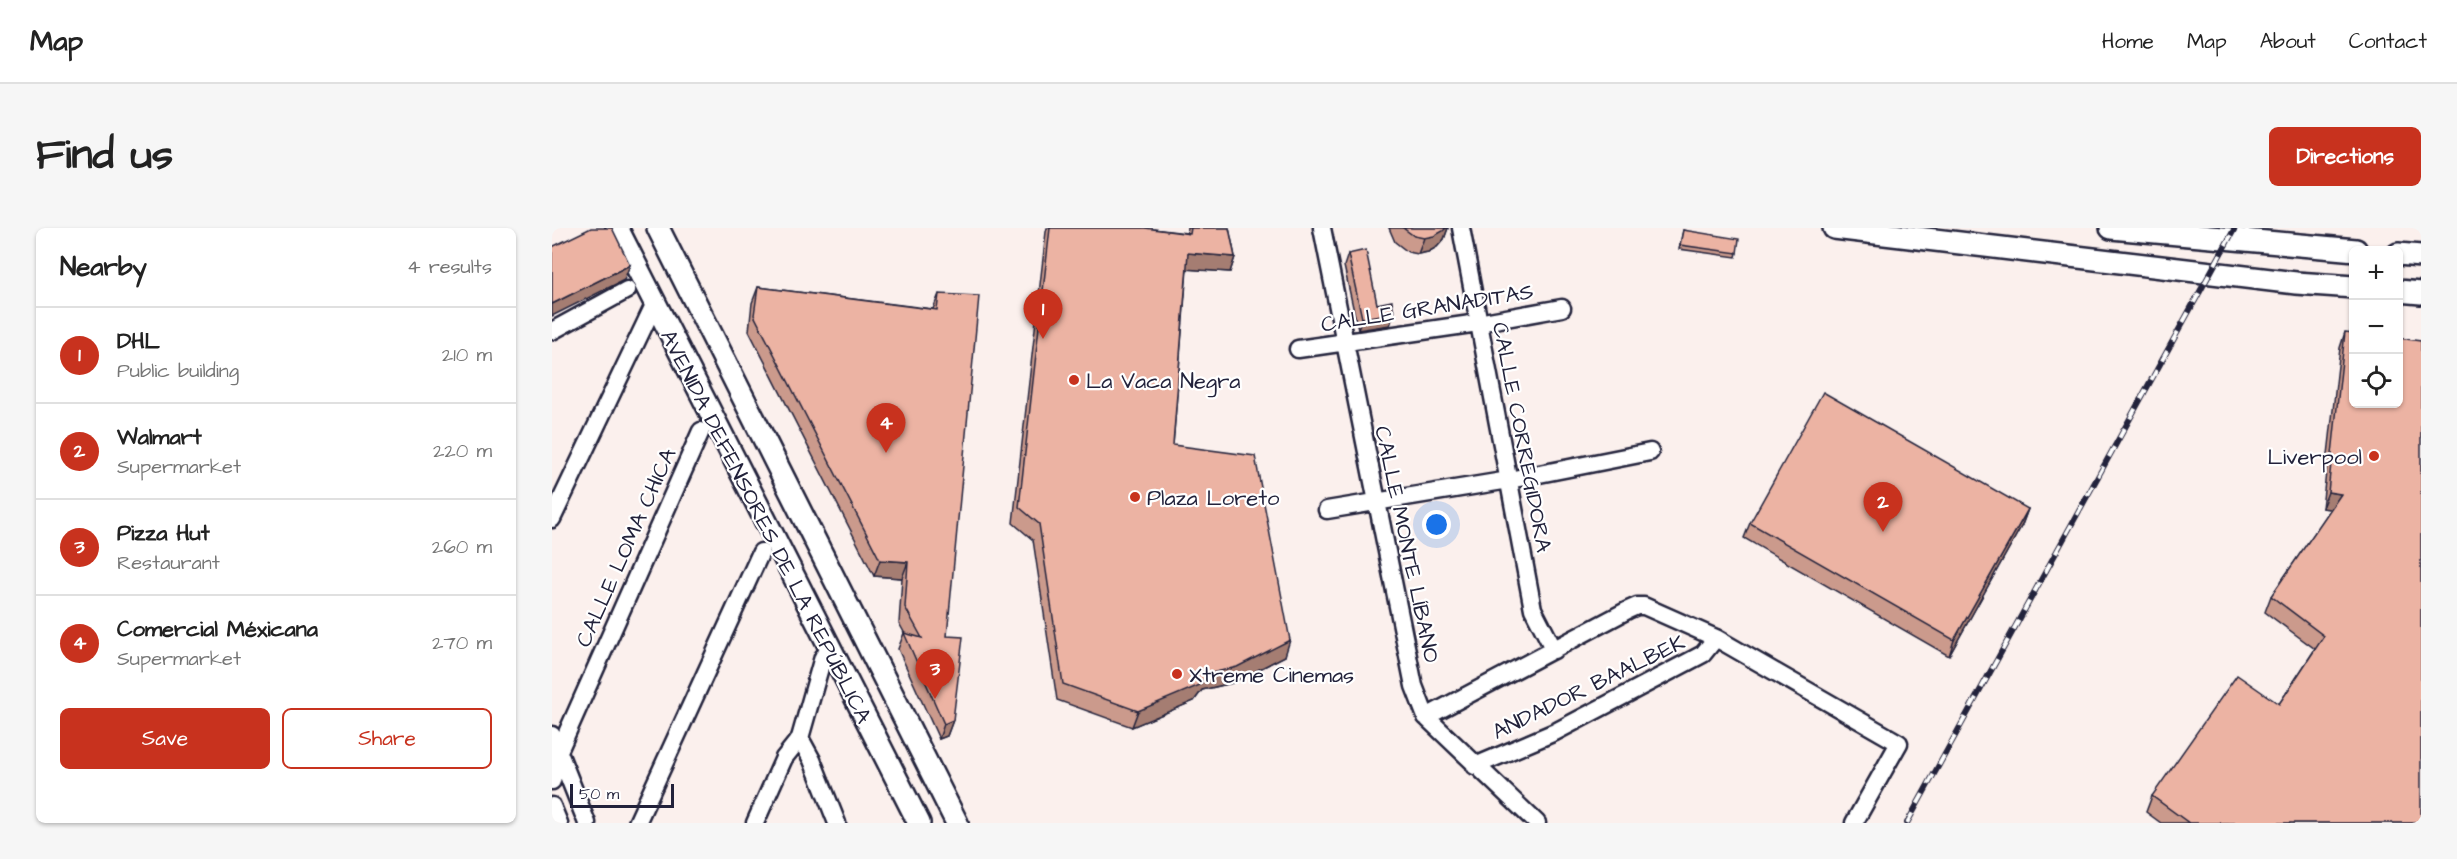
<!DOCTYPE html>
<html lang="en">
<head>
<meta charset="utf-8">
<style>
	body { margin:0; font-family:"Architects Daughter",sans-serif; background:#f6f6f6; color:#222 }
	.controls { position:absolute; right:18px; top:18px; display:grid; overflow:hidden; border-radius:9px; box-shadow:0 2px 4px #0004 }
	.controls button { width:54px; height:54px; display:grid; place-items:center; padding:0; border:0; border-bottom:2px solid #e0e0e0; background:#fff; color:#222; font:30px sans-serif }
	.scale { position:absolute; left:18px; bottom:15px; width:104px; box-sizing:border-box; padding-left:6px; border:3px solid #22223b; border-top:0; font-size:16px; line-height:21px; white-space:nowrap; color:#22223b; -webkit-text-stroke:4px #fff; paint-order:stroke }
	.you { position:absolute; left:885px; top:297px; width:21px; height:21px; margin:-15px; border:4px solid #fff; border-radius:50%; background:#1a73e8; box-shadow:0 0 0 9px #1a73e833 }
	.badge { display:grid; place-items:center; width:39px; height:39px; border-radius:50%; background:#c8321e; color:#fff; font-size:20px; font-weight:700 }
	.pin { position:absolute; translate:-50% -50px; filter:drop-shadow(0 2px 3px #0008) }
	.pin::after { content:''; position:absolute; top:32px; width:21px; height:18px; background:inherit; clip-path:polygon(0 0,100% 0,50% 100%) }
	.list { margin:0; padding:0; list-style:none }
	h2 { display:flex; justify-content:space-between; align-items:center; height:78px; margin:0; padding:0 24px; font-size:26px }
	h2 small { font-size:20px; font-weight:400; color:#767676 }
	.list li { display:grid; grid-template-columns:39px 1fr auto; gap:18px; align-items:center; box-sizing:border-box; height:96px; padding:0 24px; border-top:2px solid #e0e0e0 }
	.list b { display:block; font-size:22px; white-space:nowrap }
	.list p { margin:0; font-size:20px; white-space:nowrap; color:#767676 }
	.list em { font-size:20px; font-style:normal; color:#767676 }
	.actions { display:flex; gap:12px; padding:18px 24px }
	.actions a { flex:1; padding:14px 0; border:2px solid #c8321e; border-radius:9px; text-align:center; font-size:21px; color:#c8321e }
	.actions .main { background:#c8321e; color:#fff }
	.icon { flex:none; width:33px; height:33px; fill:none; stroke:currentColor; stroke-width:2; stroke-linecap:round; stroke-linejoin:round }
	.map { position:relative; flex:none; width:1869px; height:595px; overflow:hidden; border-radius:9px }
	header { display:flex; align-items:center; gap:36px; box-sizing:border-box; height:84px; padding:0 30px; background:#fff; border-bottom:2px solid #e0e0e0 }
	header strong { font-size:28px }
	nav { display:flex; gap:33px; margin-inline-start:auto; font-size:21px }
	.intro { display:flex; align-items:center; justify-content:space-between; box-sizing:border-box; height:144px; padding:0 36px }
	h1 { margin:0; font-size:42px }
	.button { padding:15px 27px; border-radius:9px; background:#c8321e; color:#fff; font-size:21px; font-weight:700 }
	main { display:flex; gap:36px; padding:0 36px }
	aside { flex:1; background:#fff; border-radius:9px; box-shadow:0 2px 4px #0004 }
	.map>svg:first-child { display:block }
</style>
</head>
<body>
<header>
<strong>Map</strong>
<nav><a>Home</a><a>Map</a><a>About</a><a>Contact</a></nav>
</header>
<div class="intro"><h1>Find us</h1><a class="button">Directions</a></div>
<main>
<aside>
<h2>Nearby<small>4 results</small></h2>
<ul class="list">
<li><span class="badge">1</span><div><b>DHL</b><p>Public building</p></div><em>210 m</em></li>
<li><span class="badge">2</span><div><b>Walmart</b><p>Supermarket</p></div><em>220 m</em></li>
<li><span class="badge">3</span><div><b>Pizza Hut</b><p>Restaurant</p></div><em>260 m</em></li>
<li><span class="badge">4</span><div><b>Comercial Méxicana</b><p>Supermarket</p></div><em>270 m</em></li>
</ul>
<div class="actions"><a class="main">Save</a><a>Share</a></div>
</aside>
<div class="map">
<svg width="1869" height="595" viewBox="0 0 1869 595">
	<rect width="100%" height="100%" fill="#fbf0ed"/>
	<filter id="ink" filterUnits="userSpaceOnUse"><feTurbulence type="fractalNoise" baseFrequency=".0167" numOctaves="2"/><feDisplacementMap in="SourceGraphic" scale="12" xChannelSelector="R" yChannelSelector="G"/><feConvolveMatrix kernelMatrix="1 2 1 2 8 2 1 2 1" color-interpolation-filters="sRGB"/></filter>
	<g filter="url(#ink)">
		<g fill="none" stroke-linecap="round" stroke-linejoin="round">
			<g stroke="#22223b" stroke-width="21">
				<path id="minor" d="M770,0L862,458L874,489L985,595
					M909,0L981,381L1002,422
					M0,103L75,62
					M746,121L926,95L1010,80
					M775,282L957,252L1098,224
					M0,291L102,77
					M874,489L1076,382L1085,378H1092L1164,410L1347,515L1302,595
					M0,507L35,595
					M248,510L260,532L285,595
					M923,538L1003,504L1151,426L1164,410
					M0,553L7,523L149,203
					M0,578L7,595
					M85,595L209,324
					M203,595L232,530L248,510L271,429"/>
			</g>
			<g stroke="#22223b" stroke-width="26">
				<path id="major" d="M65,0L367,595
					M106,0L405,595
					M1282,0L1744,55L1802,59
					M1559,0L1804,22
					M1846,26L1869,28
					M1846,63L1869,65"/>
			</g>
			<use href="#minor" stroke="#fff" stroke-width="16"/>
			<use href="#major" stroke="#fff" stroke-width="21"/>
			<g stroke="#22223b" stroke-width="6">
				<path id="rail" d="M1355,595L1683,0"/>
			</g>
			<use href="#rail" stroke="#fff" stroke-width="4" stroke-dasharray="11" stroke-linecap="butt"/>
		</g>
		<path fill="#cb9a8c" stroke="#22223b" stroke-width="1.5" d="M495,0H593L635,5L636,0H677L683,29L678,44L635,41L621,217L733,428L680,455L650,462L642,473L580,499L505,472L481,312L461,295L494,4Z
			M837,0H896L892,11L885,19L876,24L866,26L856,24L843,14Z
			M1131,2L1185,25L1184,29L1127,21Z
			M796,26L825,76L842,85L838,97L806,102L792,38Z
			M206,59L381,81L387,66L395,408L401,492L395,508L387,511L346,421L352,405L353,406L347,395L350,350L322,348L197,103L200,75Z
			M1793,104L1869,595H1609L1594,584L1600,568L1727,476L1763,421L1713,384L1719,368L1779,281L1770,280L1788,120Z
			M1476,281L1470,297L1397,428L1192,310L1198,295Z"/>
		<path fill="#a57d72" stroke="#22223b" stroke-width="1.5" d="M894,0H896L892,11L885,19L876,24L866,26L872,10Z
			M636,25L683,29L678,44L630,41Z
			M78,37L72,52L0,88V76Z
			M842,85L838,97L806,102L810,90Z
			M1776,264L1789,266L1784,282L1770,280Z
			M1476,281L1470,297L1397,428L1402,412Z
			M328,332L356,334L350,350L322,348Z
			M738,412L733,428L680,455L650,462L642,473L580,499L586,483L656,446Z
			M401,492L395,508L387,511L392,496Z"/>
		<path fill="#ecb3a3" stroke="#22223b" stroke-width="1.5" d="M39,0H60L78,37L0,76V19Z
			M498,0H593L638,6L639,0H677L683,29L636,25L621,217L703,228L738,412L685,439L656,446L648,457L586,483L511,456L487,296L467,279Z
			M851,0H894L891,3L882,8L872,10L862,8Z
			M1131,2L1187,11L1185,25L1128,17Z
			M814,22L825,76L840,73L842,85L810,90L796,26Z
			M206,59L385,82L387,66L427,68L395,408L411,409L401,492L392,496L352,405L370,410L353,379L356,334L328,332L202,87Z
			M1793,104L1802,105V176H1846V110L1869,113V595H1637L1600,568L1685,447L1727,476L1772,408L1719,368L1789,266L1776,264Z
			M1271,164L1476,281L1402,412L1198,295Z"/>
	</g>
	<g fill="#c8321e" stroke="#fff" stroke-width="2">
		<circle cx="522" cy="152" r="6"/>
		<circle cx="1822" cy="228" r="6"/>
		<circle cx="583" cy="269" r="6"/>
		<circle cx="625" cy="446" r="6"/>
	</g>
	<g text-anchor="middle" stroke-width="4.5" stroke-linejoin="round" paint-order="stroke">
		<g font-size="22" fill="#22223b" stroke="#fff">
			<text transform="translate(875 79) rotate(-9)" y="8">CALLE GRANADITAS</text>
			<text transform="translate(971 209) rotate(79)" y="8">CALLE CORREGIDORA</text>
			<text transform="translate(215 298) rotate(63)" y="8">AVENIDA DEFENSORES DE LA REPÚBLICA</text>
			<text transform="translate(856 316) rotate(78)" y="8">CALLE MONTE LÍBANO</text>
			<text transform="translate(73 319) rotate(-66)" y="8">CALLE LOMA CHICA</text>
			<text transform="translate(1036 458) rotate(-26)" y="8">ANDADOR BAALBEK</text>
		</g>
		<g font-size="22" fill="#22223b" stroke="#fff" text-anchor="start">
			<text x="534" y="160">La Vaca Negra</text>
			<text x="1810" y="236" text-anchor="end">Liverpool</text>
			<text x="595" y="277">Plaza Loreto</text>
			<text x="637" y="454">Xtreme Cinemas</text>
		</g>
	</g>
</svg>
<div class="controls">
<button>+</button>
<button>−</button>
<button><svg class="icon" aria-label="locate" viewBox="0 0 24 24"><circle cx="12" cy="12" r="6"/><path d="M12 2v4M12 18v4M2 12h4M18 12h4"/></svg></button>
</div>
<div class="scale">50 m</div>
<div class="you"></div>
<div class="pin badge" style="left:491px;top:111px">1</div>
<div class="pin badge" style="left:1331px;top:304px">2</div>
<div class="pin badge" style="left:383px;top:471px">3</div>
<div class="pin badge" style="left:334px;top:225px">4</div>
</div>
</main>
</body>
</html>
